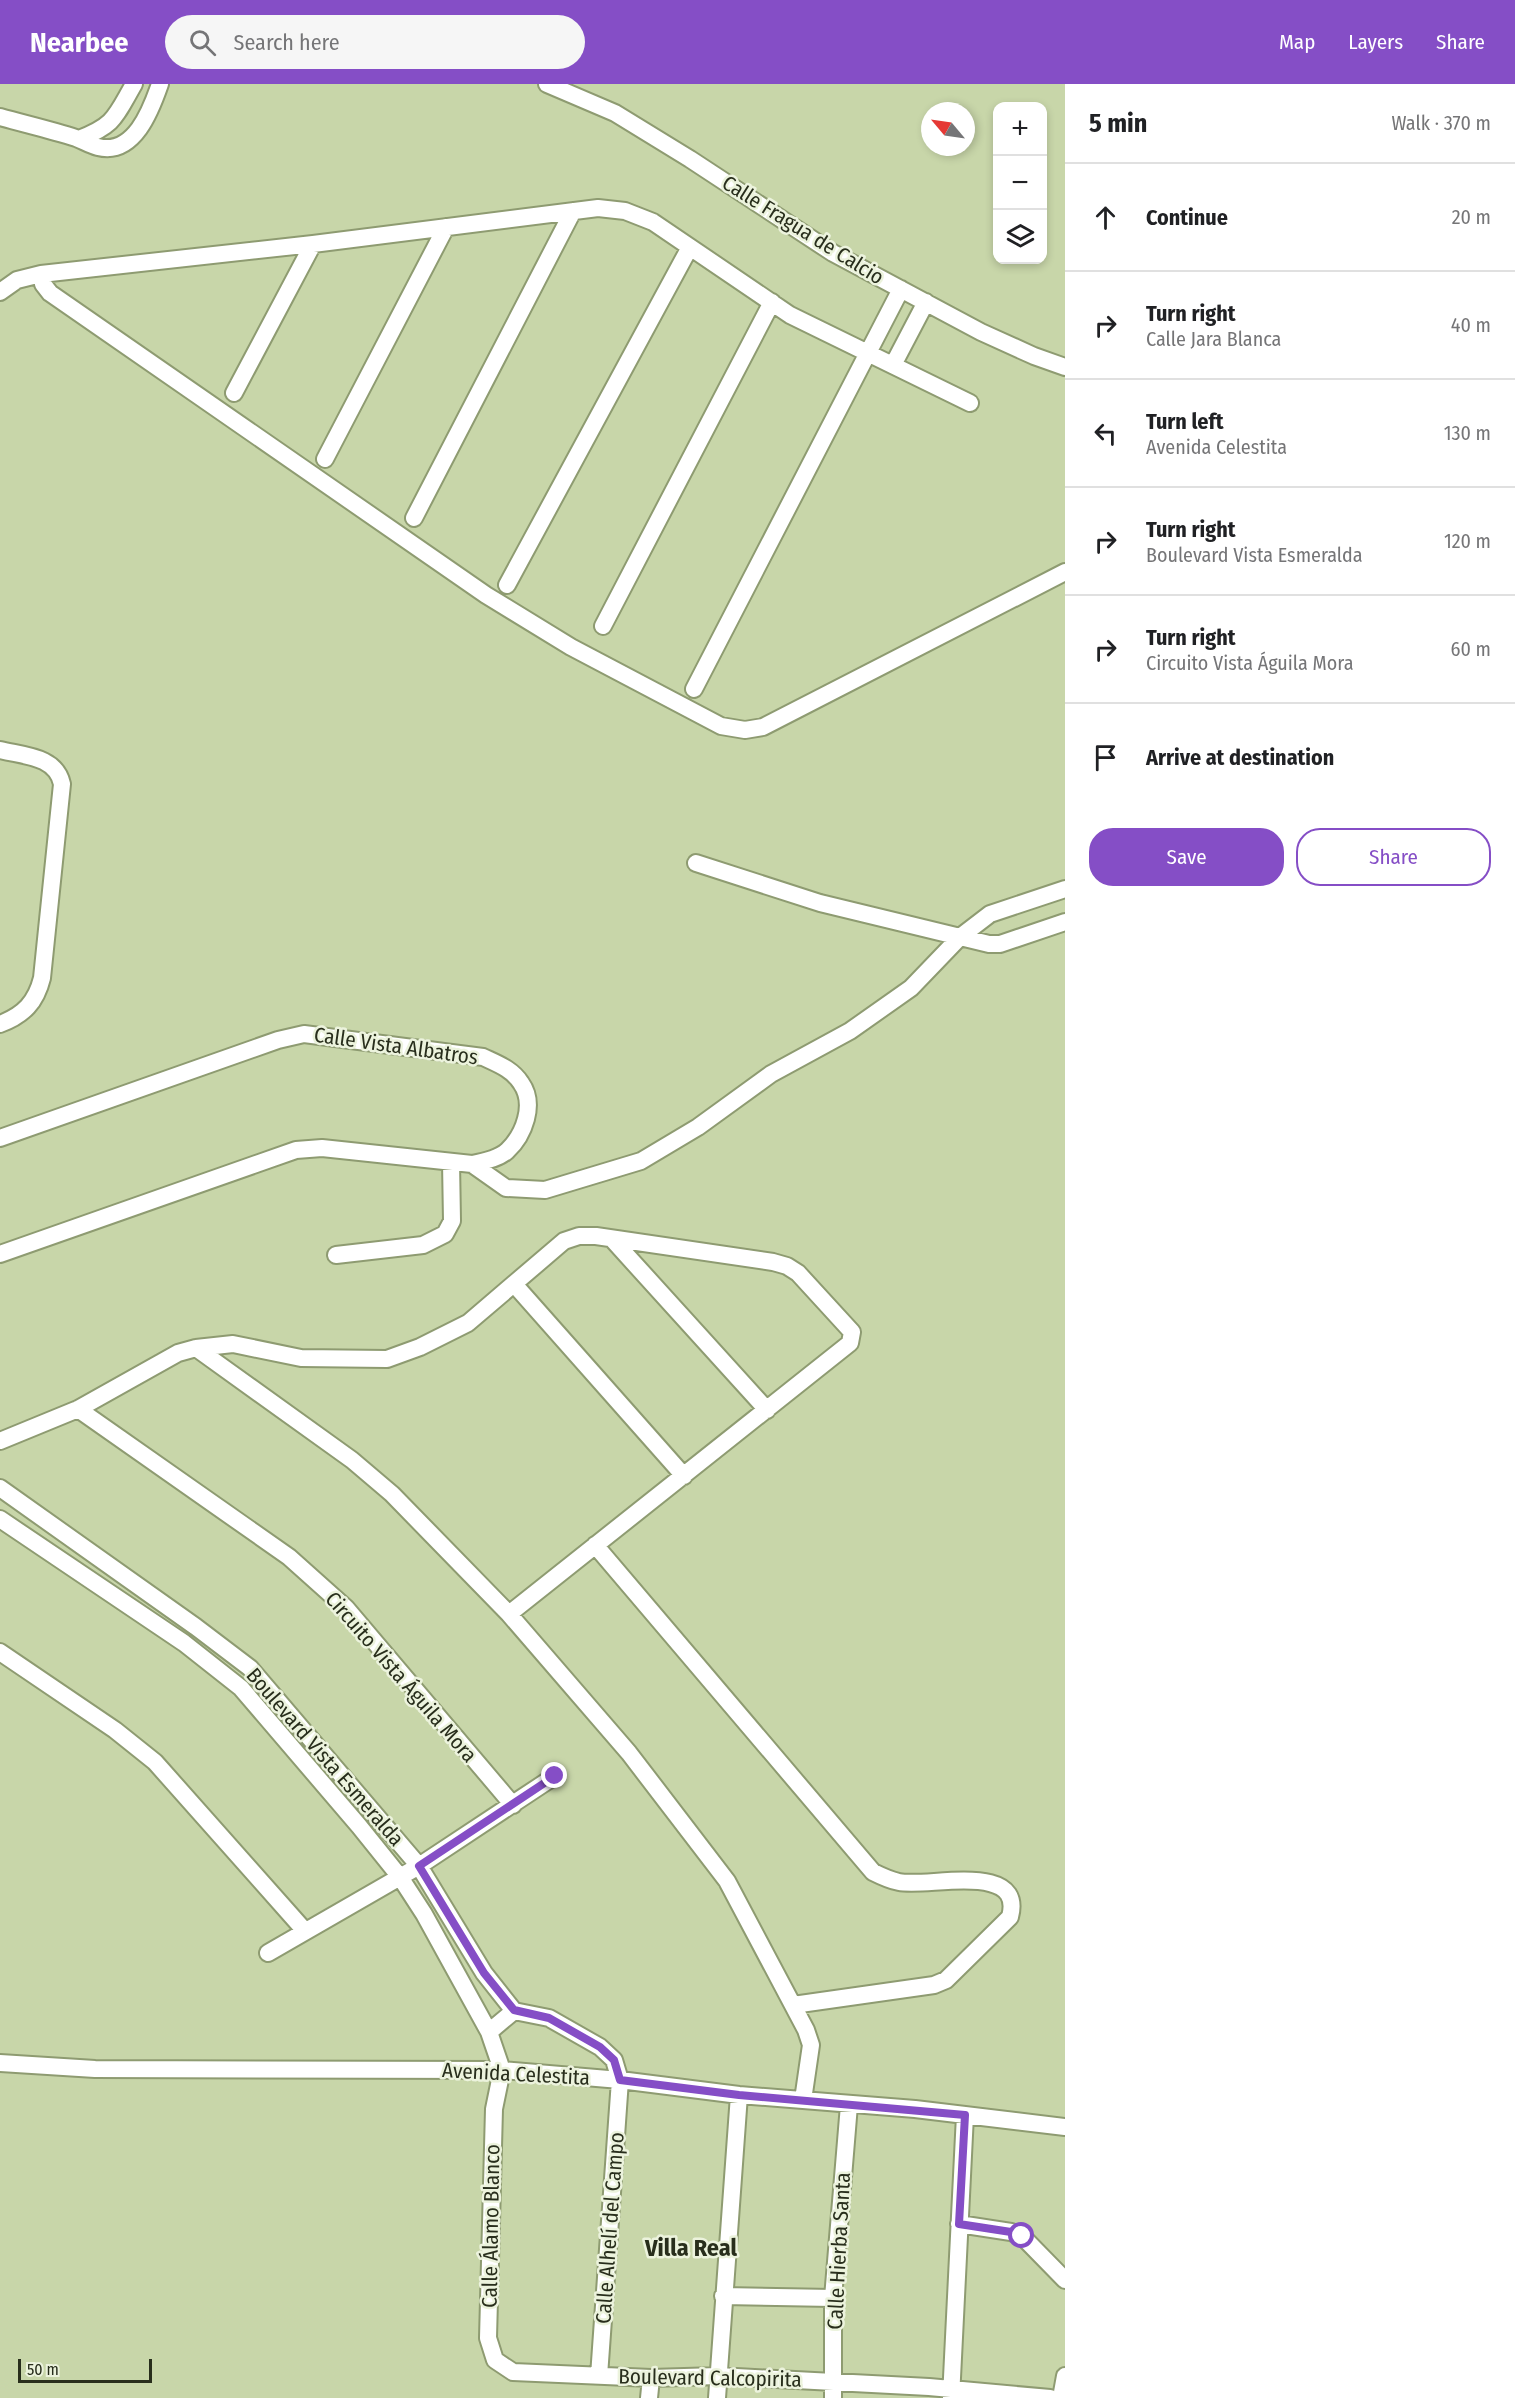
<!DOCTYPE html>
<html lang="en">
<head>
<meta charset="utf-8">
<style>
	body { margin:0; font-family:"Fira Sans Condensed",sans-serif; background:#f6f6f6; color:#202124 }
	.controls { position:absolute; right:18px; top:18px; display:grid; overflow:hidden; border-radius:12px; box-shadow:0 3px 9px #0003 }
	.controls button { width:54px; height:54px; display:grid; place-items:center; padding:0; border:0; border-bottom:2px solid #e0e0e0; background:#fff; color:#202124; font:30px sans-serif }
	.compass { position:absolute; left:921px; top:18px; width:54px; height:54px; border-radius:50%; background:#fff; box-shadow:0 3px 9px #0003; rotate:299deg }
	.scale { position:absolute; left:18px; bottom:15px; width:134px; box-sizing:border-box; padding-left:6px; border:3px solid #282e1c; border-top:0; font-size:16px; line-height:21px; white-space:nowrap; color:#282e1c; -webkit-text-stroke:4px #ecf3dd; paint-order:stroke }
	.stop { position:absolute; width:18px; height:18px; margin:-14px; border:4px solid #854ec6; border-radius:50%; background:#fff }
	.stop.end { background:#854ec6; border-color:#fff; box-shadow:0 2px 6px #0008 }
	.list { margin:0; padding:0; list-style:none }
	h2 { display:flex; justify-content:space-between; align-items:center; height:78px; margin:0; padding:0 24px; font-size:26px }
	h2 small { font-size:20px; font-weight:400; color:#757577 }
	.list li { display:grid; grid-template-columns:39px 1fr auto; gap:18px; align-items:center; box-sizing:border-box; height:108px; padding:0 24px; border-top:2px solid #e0e0e0 }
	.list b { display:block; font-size:22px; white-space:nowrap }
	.list p { margin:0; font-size:20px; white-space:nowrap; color:#757577 }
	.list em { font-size:20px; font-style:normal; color:#757577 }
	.actions { display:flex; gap:12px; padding:18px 24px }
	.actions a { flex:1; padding:14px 0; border:2px solid #854ec6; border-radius:24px; text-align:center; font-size:21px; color:#854ec6 }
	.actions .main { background:#854ec6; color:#fff }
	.icon { flex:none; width:33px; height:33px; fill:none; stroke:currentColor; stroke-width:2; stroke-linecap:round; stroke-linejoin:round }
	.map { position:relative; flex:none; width:1065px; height:2314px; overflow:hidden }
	header { display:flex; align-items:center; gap:36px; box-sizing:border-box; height:84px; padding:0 30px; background:#854ec6; color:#fff }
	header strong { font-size:28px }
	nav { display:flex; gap:33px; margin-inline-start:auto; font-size:21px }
	.search { width:420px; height:54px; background:#f6f6f6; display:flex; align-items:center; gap:15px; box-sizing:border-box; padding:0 21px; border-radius:33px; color:#757577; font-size:22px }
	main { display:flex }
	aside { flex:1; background:#fff }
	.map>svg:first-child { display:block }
</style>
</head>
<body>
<header>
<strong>Nearbee</strong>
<div class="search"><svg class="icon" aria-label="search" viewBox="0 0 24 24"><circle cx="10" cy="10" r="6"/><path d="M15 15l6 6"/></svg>Search here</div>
<nav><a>Map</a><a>Layers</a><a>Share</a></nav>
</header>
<main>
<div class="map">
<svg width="1065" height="2314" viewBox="0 0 1065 2314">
	<rect width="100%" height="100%" fill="#c8d6a9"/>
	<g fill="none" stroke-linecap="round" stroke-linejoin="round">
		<g stroke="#8e9b71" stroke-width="20">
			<path id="street" d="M547,0L615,29L690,75L833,169L981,248L1034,272L1065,283
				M0,33C25,40 51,46 76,54C84,57 90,61 98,63C134,72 151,26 160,0
				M79,55C115,41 115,33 134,0
				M41,190L43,200L50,209L486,511L571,563L721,642L745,646L763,643L1065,488
				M0,208L17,196L41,190L313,160L598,124L625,127L653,138L790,231L970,319
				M893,281L926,218
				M234,309L313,160
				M325,375L446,143
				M414,434L573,127
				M507,501L690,163
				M603,542L772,218
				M694,605L901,205
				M0,666C24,672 56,672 62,700L42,894C36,918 24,931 0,940
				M696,779L820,819L989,860H1000L1065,838
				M0,1054L278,956L304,950L483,973C498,980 512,985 521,999C536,1020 524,1051 507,1067C498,1075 483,1078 472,1080L322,1064L296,1066L0,1170
				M472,1080L506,1104L545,1106L641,1077L698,1043L771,990L850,947L911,904L960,853L990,830L1065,805
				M612,1155L767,1326
				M336,1171L423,1161L445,1150L452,1137L451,1078
				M514,1200L684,1392
				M196,1264L233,1260L301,1274L387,1275L420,1263L468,1239L564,1157L579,1152H596L773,1178L787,1182L798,1189L852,1248L850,1259L509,1530
				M78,1325L289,1473L346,1524L513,1721
				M0,1357L78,1325L178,1269L196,1264L352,1376L392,1410L509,1530L629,1669L727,1797L806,1946L811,1961L803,2016
				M0,1404L196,1543L250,1584L419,1782L484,1889L514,1927L549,1934L600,1963L614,1976L620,1996L599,2292
				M0,1435L184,1559L241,1604L359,1742L400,1793L424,1830L489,1948L502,1986L494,2025L488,2254L495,2276L513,2288L651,2294L718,2292L929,2303L1050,2314
				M595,1461L873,1788C881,1792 889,1796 899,1798C928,1804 1025,1777 1010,1833L946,1896L934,1901L793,1921
				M0,1568L115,1646L155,1678L305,1847
				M268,1869L419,1782L555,1692
				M489,1948L514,1927
				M0,1979L95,1985L502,1986L620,1996L739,2011L915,2025L1065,2043
				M959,2140L1011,2148L1022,2152L1065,2196
				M723,2212L833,2214
				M649,2314L651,2294
				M717,2314L739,2011
				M833,2314V2214L849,2021
				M951,2314L965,2031
				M1061,2314L1065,2292"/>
		</g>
		<use href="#street" stroke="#fff" stroke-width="16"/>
	</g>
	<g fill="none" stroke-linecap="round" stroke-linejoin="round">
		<path stroke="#854ec6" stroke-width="8" d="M555,1692L419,1782L484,1889L514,1926L549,1934L600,1963L614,1976L620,1996L739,2011L965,2031L959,2140L1011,2148L1022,2152"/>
	</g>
	<g text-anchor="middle" stroke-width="5" stroke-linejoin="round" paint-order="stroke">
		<g font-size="21" fill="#282e1c" stroke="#ecf3dd">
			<text transform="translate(803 146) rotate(32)" y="7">Calle Fragua de Calcio</text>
			<text transform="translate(396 962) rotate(8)" y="7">Calle Vista Albatros</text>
			<text transform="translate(401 1593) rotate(49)" y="7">Circuito Vista Águila Mora</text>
			<text transform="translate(325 1673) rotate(49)" y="7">Boulevard Vista Esmeralda</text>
			<text transform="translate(516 1990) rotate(3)" y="7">Avenida Celestita</text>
			<text transform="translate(491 2142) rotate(-89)" y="7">Calle Álamo Blanco</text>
			<text transform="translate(610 2144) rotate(-86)" y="7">Calle Alhelí del Campo</text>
			<text transform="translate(839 2167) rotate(-87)" y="7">Calle Hierba Santa</text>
			<text transform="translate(710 2294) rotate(1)" y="7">Boulevard Calcopirita</text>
		</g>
		<g font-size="24" font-weight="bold" fill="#282e1c" stroke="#ecf3dd">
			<text x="691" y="2172">Villa Real</text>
		</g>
	</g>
</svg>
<div class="controls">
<button>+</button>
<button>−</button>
<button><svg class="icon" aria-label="layers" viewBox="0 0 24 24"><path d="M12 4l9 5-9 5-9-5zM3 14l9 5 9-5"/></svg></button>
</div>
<svg class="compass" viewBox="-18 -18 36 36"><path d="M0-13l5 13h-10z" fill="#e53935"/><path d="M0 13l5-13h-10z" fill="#757577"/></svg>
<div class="scale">50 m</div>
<div class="stop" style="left:1022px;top:2152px"></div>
<div class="stop end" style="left:555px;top:1692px"></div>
</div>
<aside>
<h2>5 min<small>Walk · 370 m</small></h2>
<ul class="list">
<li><svg class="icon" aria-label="ahead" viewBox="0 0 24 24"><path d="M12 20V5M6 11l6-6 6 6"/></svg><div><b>Continue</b></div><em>20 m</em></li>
<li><svg class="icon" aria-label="right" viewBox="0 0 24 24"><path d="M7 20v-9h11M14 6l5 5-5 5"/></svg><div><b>Turn right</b><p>Calle Jara Blanca</p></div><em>40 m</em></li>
<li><svg class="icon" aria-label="left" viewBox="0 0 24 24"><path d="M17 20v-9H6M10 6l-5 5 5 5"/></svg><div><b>Turn left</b><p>Avenida Celestita</p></div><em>130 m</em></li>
<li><svg class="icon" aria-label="right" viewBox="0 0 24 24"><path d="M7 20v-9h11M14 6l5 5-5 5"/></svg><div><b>Turn right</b><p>Boulevard Vista Esmeralda</p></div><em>120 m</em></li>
<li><svg class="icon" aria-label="right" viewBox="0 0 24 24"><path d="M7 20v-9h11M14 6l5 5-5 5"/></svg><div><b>Turn right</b><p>Circuito Vista Águila Mora</p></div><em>60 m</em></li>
<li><svg class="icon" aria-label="arrive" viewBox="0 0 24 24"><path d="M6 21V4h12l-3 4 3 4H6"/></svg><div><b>Arrive at destination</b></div></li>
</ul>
<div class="actions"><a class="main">Save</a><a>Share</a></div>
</aside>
</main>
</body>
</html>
